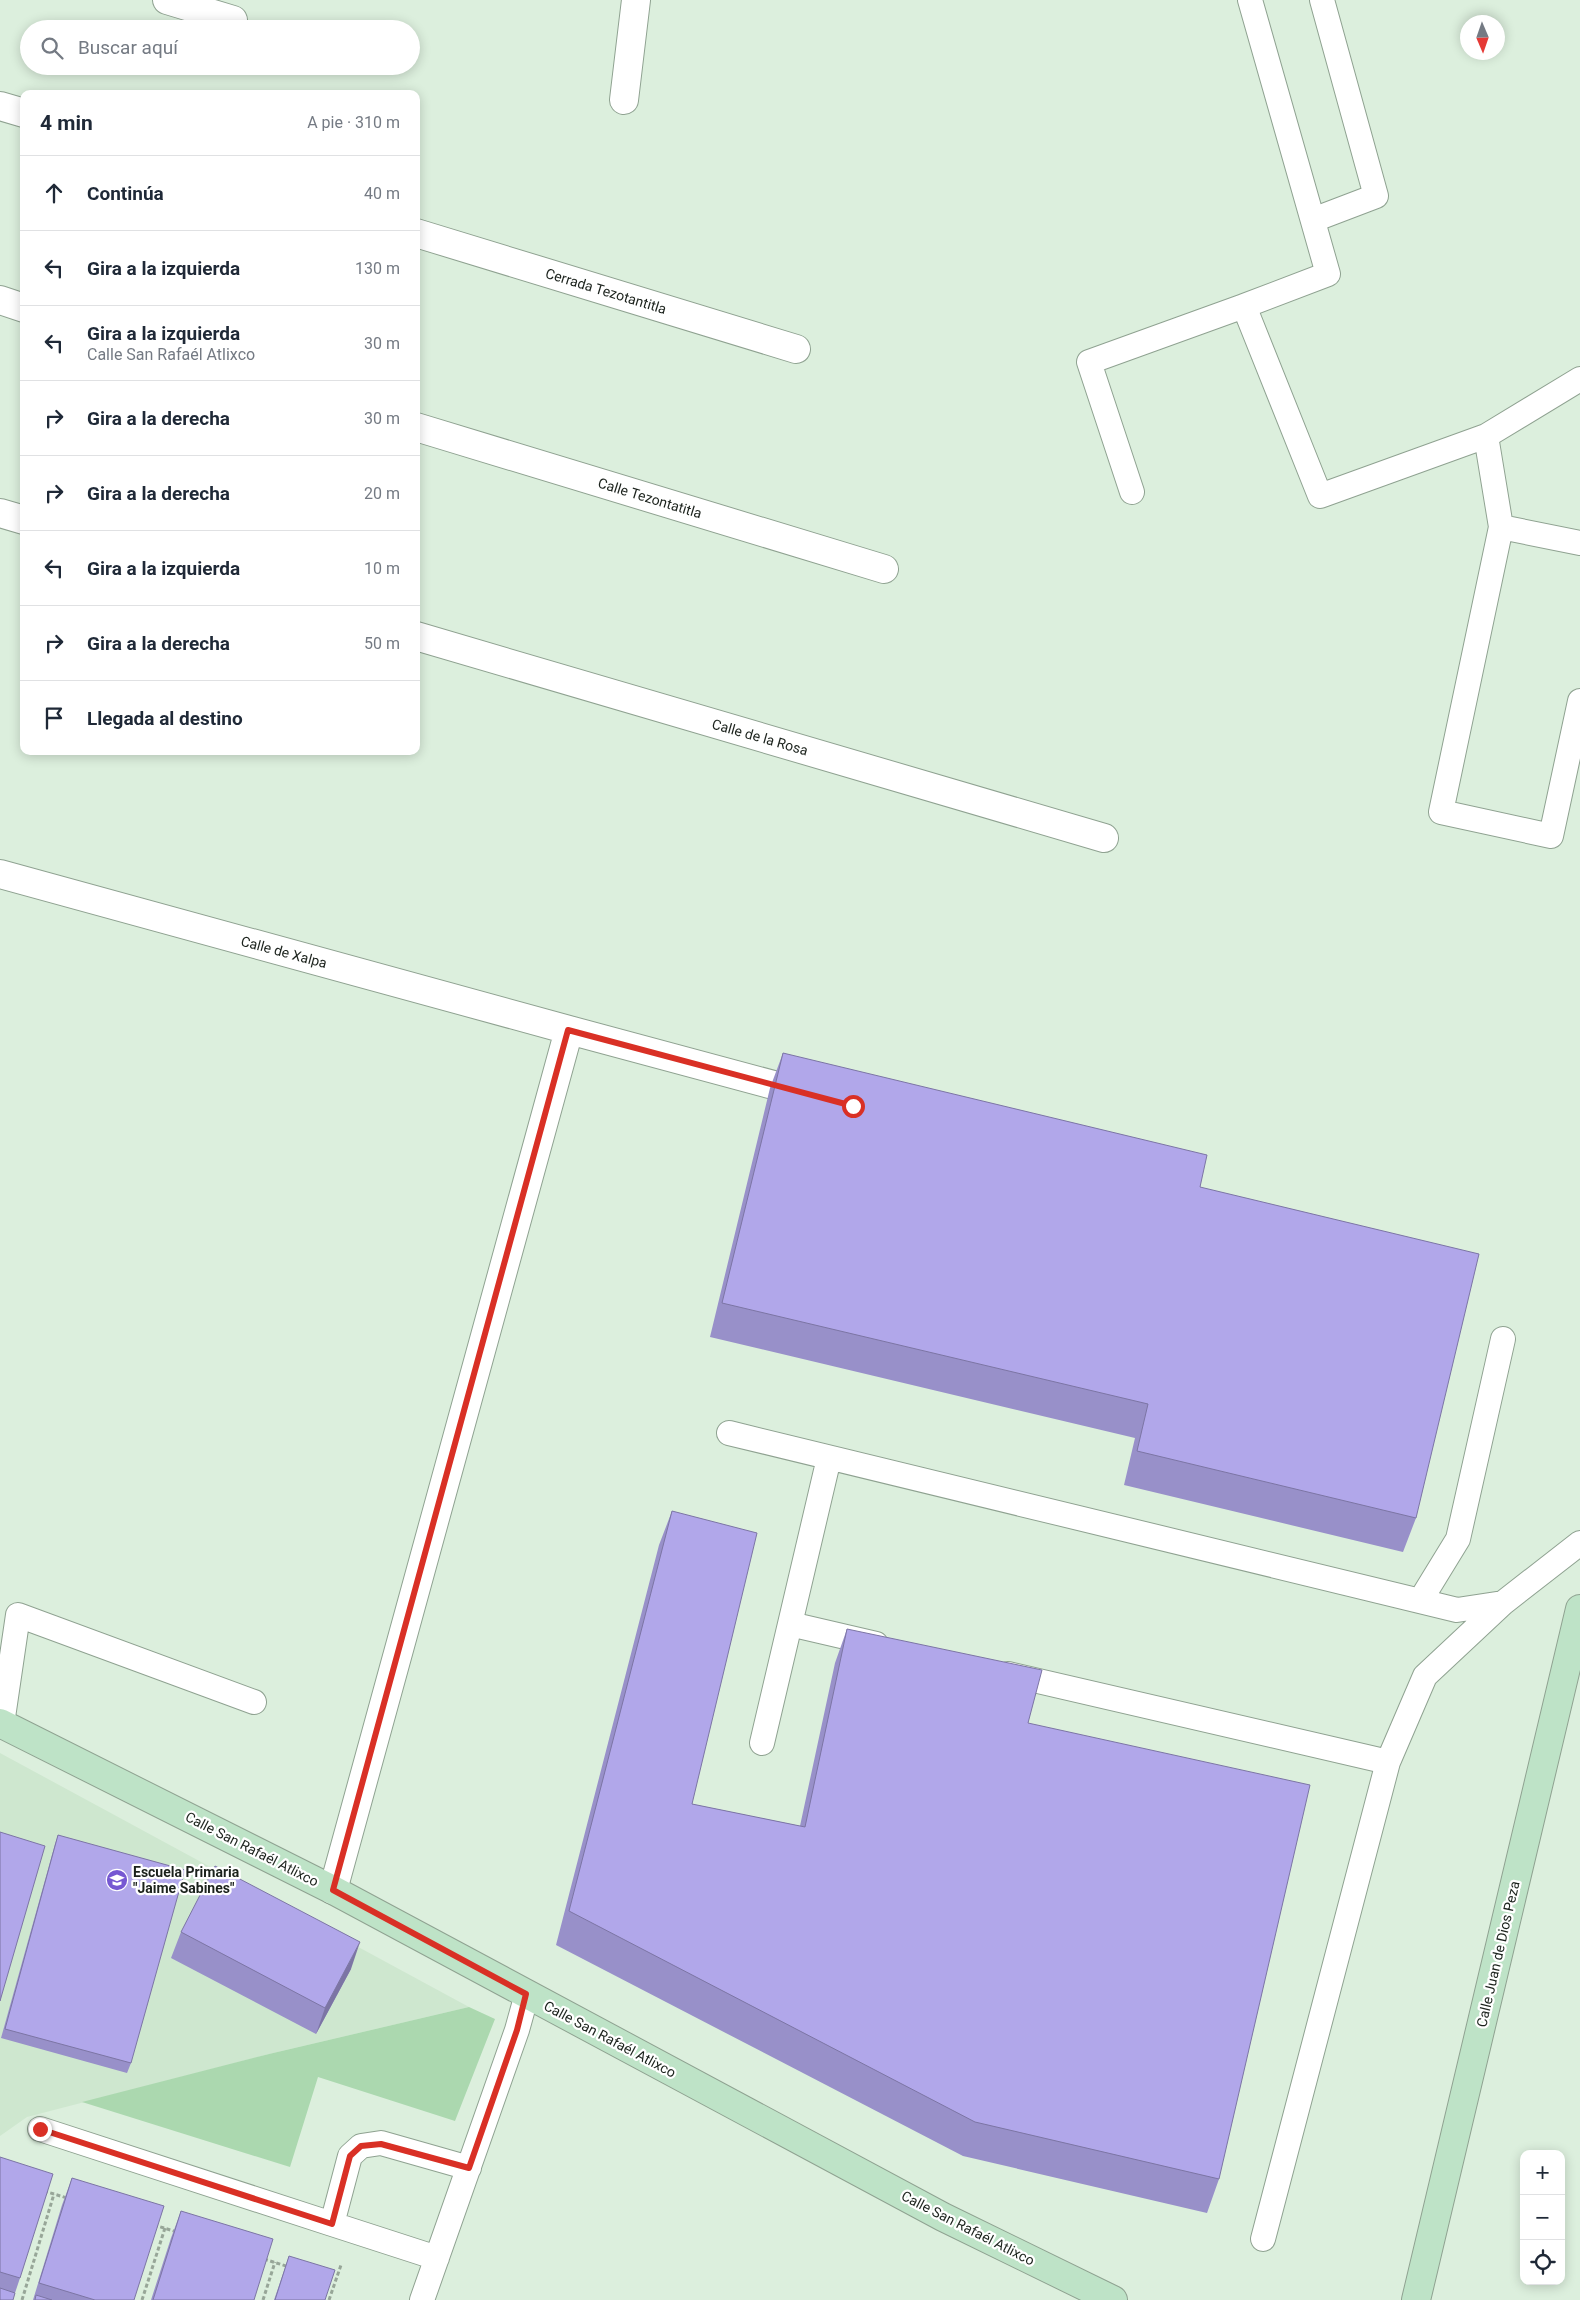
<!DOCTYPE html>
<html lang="es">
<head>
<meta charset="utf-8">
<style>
	body { margin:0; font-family:Roboto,sans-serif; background:#f6f6f7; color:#1f2937 }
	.controls { position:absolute; right:15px; bottom:15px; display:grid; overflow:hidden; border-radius:10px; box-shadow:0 2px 12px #0003 }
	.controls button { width:45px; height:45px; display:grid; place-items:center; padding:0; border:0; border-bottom:1px solid #e0e1e3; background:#fff; color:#1f2937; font:25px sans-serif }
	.compass { position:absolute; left:1460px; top:15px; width:45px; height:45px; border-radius:50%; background:#fff; box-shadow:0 2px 12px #0003; rotate:178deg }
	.stop { position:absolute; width:15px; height:15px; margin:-11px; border:4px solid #d93025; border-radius:50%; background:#fff }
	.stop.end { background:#d93025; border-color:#fff; box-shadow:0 1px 5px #0008 }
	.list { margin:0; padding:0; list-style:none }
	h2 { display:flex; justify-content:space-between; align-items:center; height:65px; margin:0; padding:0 20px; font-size:21px }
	h2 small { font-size:16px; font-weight:400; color:#747a83 }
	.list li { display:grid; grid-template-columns:32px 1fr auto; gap:15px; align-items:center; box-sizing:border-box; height:75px; padding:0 20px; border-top:1px solid #e0e1e3 }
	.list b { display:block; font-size:19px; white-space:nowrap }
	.list p { margin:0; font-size:16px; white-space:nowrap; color:#747a83 }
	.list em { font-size:16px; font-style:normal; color:#747a83 }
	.icon { flex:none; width:28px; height:28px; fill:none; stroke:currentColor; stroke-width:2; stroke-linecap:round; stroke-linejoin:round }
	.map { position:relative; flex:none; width:1580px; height:2300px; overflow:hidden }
	.search { position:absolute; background:#fff; box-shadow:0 2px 12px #0003; left:20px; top:20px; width:400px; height:55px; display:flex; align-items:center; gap:12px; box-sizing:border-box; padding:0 18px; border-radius:28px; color:#747a83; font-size:19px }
	.panel { position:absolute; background:#fff; box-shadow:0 2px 12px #0003; left:20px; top:90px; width:400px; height:665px; border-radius:10px }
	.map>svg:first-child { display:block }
</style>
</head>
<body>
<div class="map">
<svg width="1580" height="2300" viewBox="0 0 1580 2300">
	<rect width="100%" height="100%" fill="#dcefdd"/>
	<path fill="#cee7cf" d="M0,1753L469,2007L269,2054L27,2117L0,2136Z"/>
	<path fill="#abd8af" d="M469,2007L495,2019L455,2121L318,2077L290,2167L82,2102L269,2054Z"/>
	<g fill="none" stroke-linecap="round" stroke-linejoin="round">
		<g stroke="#8fa291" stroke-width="26">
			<path id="lane" d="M1250,0L1328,274L1244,306L1320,496L1486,436L1580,379
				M1313,220L1376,196L1322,0
				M1486,436L1501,527L1441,812L1551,836L1580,701
				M1132,492L1089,362L1244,306
				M1501,527L1580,543
				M729,1433L1457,1610L1503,1603L1580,1543
				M1420,1601L1458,1539L1503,1339
				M790,1624L876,1644
				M1008,1674L1388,1762
				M2,1724L18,1615L254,1702
				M762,1743L829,1458
				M40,2129L332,2224L350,2156L361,2146L381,2143L469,2168
				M332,2224L437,2258
				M1263,2239L1388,1762L1425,1676L1503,1603
				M422,2300L517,2030L527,1994"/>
		</g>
		<g stroke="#8fa291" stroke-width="30">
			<path id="street" d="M167,0L233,20
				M624,100L636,0
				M0,106L24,113
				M416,233L796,349
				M0,300L24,308
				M416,427L884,569
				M0,513L24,520
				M416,636L1104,838
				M0,874L569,1030L807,1094
				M333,1890L569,1030"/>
		</g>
		<g stroke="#8fa291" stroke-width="30">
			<path id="secondary" d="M0,1723L333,1890L943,2217L1113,2300
				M1416,2300L1580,1609"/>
		</g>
		<path stroke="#97a698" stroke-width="3" stroke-dasharray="4 2.5" stroke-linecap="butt" d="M44,2191L67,2198
			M154,2225L177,2232
			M264,2259L289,2267
			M22,2300L54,2194
			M142,2300L165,2228
			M263,2300L275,2262
			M329,2300L341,2265"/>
		<use href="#lane" stroke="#fff" stroke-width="24"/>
		<use href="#street" stroke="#fff" stroke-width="28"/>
		<use href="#secondary" stroke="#bee3c7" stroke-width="28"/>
	</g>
	<path fill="#9890c9" d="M783,1053L1200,1187L1416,1518L1403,1552L1124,1485L1135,1438L710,1337L770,1088Z
		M672,1511L692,1804L800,1826L835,1663L847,1629L1028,1723L1219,2179L1207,2213L963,2156L556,1945L659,1545Z
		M58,1835L131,2063L127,2073L1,2038L55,1844Z
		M181,1932L351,1969L316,2034L171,1958Z
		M0,2157L20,2278L15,2293L0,2300Z
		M72,2178L134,2300H33L62,2205Z
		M181,2211L254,2300H151L171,2238Z
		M289,2256L325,2300H274Z"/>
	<path fill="#7c75a4" d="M360,1942L351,1969L316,2034L325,2008Z"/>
	<path fill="#b1a7ea" stroke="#7c75a4" d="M783,1053L1207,1155L1200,1187L1479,1254L1416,1518L1137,1451L1148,1404L722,1303Z
		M672,1511L757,1533L692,1804L805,1827L847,1629L1042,1670L1028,1723L1310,1785L1219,2179L975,2122L569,1911Z
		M0,1832L45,1846L0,2001Z
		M58,1835L185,1870L131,2063L5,2029Z
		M215,1866L360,1942L325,2008L181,1932Z
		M0,2157L53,2174L20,2278L0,2272Z
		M72,2178L164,2206L134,2300H95L39,2283Z
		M181,2211L273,2239L254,2300H153Z
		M289,2256L335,2270L325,2300H275Z
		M0,2288L15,2293L13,2300H0Z
		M36,2295L52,2300H35Z"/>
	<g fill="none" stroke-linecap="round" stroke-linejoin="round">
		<path stroke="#d93025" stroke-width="6" d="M40,2129L332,2224L350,2156L361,2146L381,2144L469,2168L517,2030L526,1994L333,1890L568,1030L853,1106"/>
	</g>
	<defs>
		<g id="school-disc" transform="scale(1.125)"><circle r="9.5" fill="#7658d2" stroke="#fff"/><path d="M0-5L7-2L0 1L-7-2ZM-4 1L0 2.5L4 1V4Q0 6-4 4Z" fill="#fff"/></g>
	</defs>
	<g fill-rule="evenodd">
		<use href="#school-disc" x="117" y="1880"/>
	</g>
	<g text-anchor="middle" stroke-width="4.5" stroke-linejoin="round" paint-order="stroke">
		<g font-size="14" fill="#1b221c" stroke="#fff">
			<text transform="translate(606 291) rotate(17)" y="5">Cerrada Tezotantitla</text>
			<text transform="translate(650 498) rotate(17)" y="5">Calle Tezontatitla</text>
			<text transform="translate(760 737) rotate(16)" y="5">Calle de la Rosa</text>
			<text transform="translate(284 952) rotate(15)" y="5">Calle de Xalpa</text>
			<text transform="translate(252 1849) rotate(27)" y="5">Calle San Rafaél Atlixco</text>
			<text transform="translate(1498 1954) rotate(-77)" y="5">Calle Juan de Dios Peza</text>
			<text transform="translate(610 2039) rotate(28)" y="5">Calle San Rafaél Atlixco</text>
			<text transform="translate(968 2228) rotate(27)" y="5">Calle San Rafaél Atlixco</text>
		</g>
		<g font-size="14" font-weight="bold" fill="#1b221c" stroke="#fff" text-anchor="start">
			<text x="133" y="1877">Escuela Primaria<tspan x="133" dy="16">"Jaime Sabines"</tspan></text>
		</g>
	</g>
</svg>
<div class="controls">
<button>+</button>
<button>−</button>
<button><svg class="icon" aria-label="locate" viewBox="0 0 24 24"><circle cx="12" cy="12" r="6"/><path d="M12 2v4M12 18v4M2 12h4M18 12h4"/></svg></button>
</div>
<svg class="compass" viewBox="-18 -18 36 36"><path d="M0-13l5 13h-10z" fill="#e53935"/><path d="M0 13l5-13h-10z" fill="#747a83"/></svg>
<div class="stop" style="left:853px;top:1106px"></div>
<div class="stop end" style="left:40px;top:2129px"></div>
<div class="search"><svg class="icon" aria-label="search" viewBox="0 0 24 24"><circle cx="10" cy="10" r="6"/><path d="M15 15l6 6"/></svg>Buscar aquí</div>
<section class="panel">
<h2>4 min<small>A pie · 310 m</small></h2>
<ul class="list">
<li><svg class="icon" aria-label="ahead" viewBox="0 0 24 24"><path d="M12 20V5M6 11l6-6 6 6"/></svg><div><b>Continúa</b></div><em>40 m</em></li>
<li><svg class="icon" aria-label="left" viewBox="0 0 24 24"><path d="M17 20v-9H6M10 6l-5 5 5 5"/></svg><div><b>Gira a la izquierda</b></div><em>130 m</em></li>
<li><svg class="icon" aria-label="left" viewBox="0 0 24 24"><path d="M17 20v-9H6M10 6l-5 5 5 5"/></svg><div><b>Gira a la izquierda</b><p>Calle San Rafaél Atlixco</p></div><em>30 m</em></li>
<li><svg class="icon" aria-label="right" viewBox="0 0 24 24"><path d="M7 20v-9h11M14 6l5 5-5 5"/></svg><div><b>Gira a la derecha</b></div><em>30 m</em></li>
<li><svg class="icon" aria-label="right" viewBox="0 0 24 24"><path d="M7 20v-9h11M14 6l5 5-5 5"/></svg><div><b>Gira a la derecha</b></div><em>20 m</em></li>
<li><svg class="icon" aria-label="left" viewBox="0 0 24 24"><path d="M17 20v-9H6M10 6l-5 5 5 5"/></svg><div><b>Gira a la izquierda</b></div><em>10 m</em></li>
<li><svg class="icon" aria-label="right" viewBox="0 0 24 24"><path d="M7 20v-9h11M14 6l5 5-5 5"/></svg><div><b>Gira a la derecha</b></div><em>50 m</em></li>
<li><svg class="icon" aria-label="arrive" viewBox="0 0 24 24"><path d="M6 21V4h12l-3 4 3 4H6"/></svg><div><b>Llegada al destino</b></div></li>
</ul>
</section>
</div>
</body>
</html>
